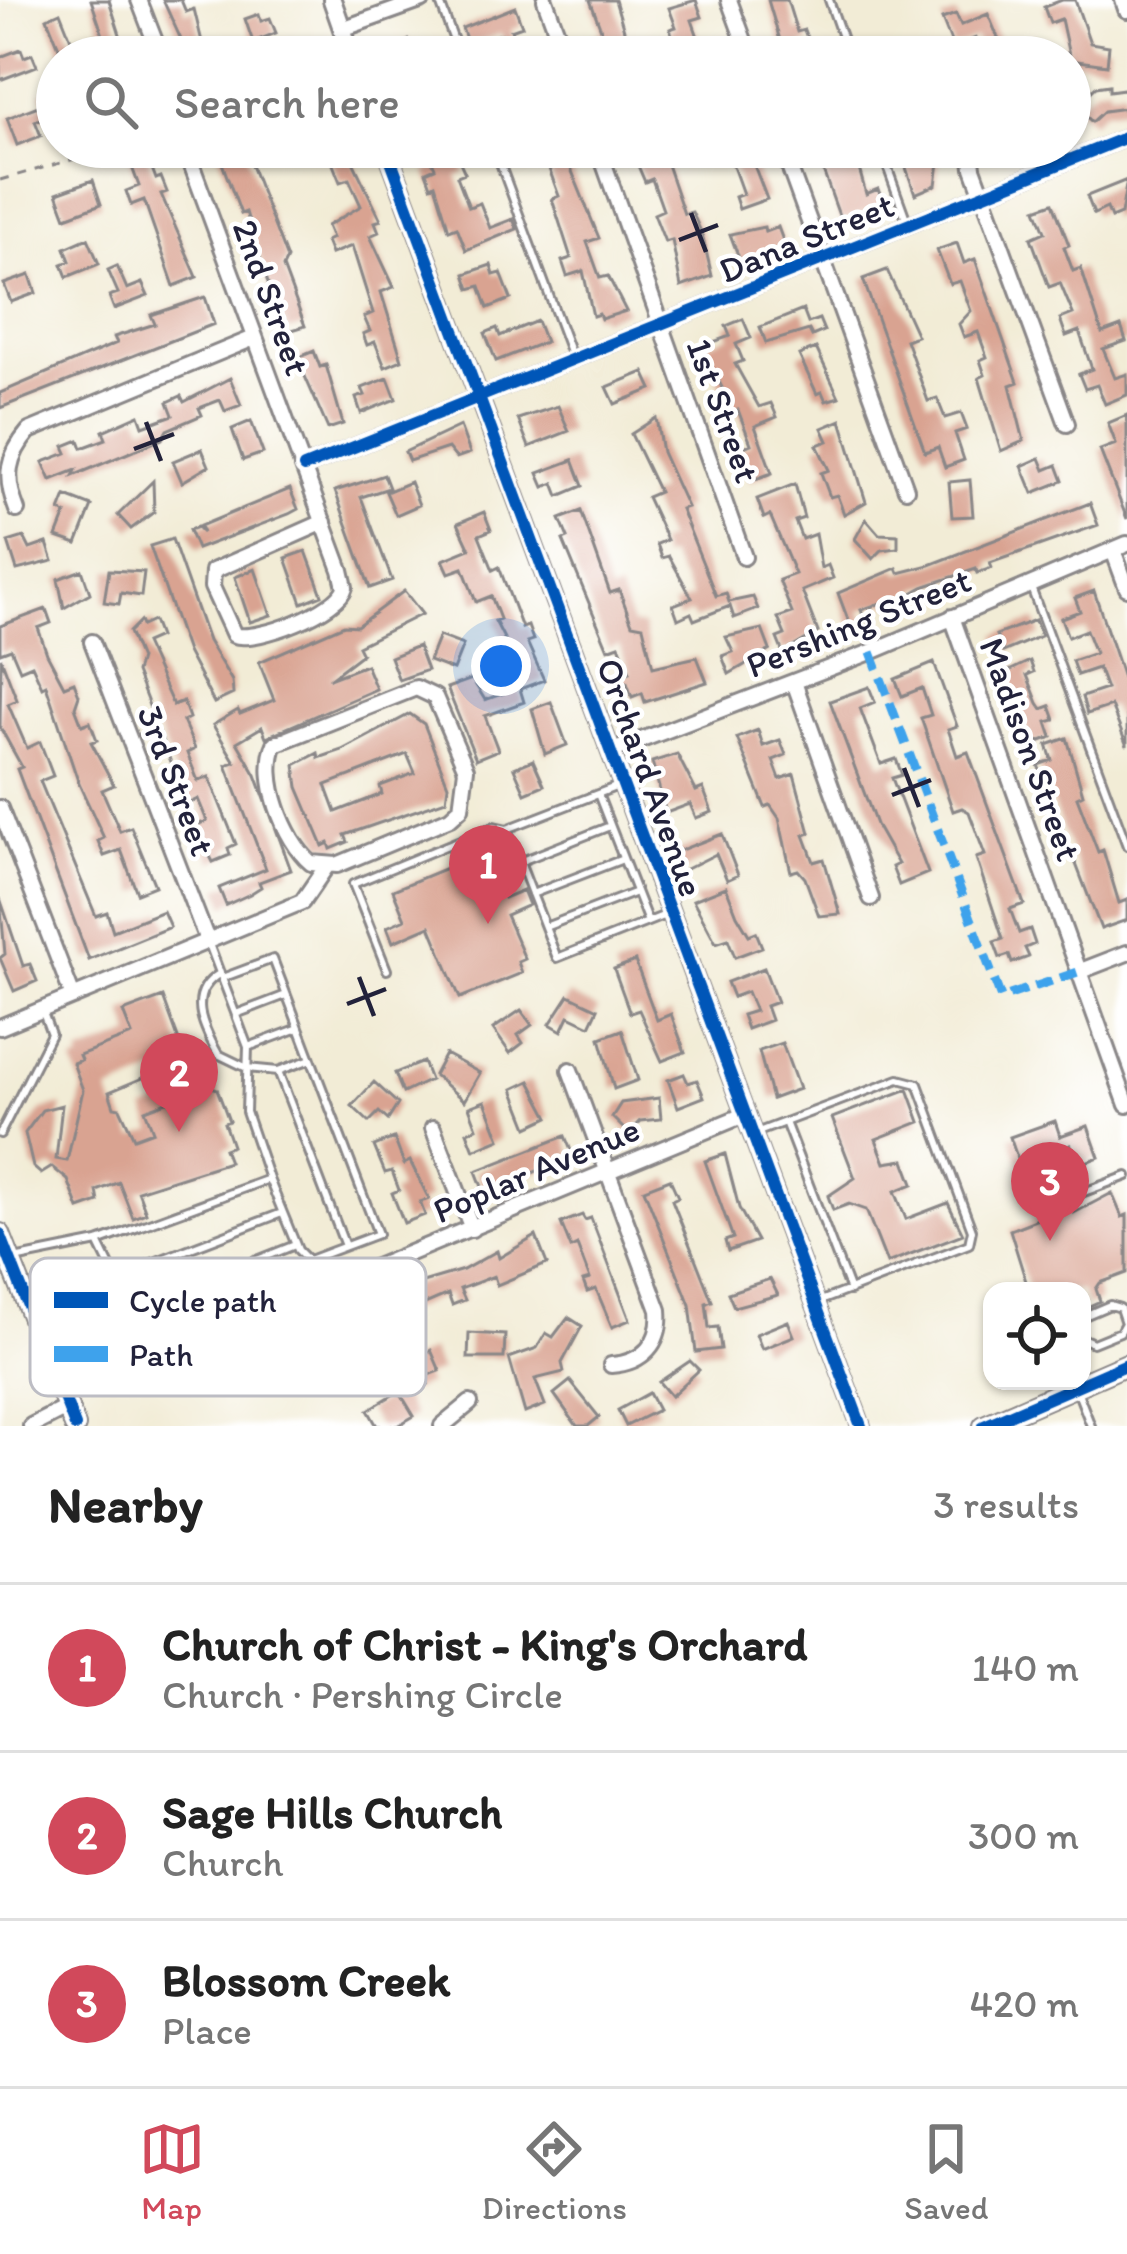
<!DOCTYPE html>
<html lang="en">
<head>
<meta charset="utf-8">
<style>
	body { margin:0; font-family:Itim,sans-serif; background:#f2f2f2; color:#222 }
	.controls { position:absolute; right:36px; bottom:36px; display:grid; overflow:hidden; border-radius:24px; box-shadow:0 3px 9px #0004 }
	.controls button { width:108px; height:108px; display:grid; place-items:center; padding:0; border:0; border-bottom:3px solid #e0e0e0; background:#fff; color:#222; font:60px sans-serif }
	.you { position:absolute; left:501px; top:666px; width:42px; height:42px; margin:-30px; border:9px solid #fff; border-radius:50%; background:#1a73e8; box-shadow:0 0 0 18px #1a73e833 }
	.badge { display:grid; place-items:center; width:78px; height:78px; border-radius:50%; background:#d1495b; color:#fff; font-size:39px; font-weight:700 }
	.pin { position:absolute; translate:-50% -99px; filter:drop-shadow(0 3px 6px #0008) }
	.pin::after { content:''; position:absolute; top:63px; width:42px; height:36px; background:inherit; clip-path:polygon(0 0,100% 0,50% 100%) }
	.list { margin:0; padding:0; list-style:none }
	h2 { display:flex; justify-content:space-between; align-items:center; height:156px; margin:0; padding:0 48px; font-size:51px }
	h2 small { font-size:39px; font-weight:400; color:#767676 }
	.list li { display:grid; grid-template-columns:78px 1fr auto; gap:36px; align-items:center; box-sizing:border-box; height:168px; padding:0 48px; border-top:3px solid #e0e0e0 }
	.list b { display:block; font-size:45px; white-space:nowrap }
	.list p { margin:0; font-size:39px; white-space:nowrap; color:#767676 }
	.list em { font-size:39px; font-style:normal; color:#767676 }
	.icon { flex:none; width:66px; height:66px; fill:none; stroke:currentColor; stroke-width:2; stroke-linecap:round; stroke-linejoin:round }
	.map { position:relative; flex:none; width:1127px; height:1426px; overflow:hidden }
	.search { position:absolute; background:#fff; box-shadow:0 3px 9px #0004; left:36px; right:36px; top:36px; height:132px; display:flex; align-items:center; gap:30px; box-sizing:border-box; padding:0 42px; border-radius:66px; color:#767676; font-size:45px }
	.sheet { height:660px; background:#fff }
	nav { display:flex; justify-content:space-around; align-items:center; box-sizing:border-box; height:168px; border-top:3px solid #e0e0e0; background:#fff; font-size:33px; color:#767676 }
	nav a { display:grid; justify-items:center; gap:6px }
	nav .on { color:#d1495b }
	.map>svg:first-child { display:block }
</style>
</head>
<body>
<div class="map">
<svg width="1127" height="1426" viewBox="0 0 1127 1426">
	<rect width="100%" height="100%" fill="#fff"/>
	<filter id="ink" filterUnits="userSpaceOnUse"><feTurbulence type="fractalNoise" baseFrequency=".00833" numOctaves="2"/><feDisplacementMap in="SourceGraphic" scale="24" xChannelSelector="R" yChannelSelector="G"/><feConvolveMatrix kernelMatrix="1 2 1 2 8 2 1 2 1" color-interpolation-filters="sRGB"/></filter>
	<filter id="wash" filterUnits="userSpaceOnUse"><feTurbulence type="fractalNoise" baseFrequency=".004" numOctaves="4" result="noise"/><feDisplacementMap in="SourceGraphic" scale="48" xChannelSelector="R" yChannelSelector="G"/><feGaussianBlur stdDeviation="2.7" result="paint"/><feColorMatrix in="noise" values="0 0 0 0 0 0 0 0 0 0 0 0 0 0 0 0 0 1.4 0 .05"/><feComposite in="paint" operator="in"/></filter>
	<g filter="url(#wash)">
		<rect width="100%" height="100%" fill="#f2ecd6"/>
		<g id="blocks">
			<path fill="#d9a391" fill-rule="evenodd" d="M91,0H109L123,44L108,50Z
				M163,0H181L186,12L194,9L203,46L209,43L214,57H189Z
				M590,0H615L632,57H602L594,35L602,32Z
				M696,0L702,17L692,20L705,57H693L688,45L677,49L670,29L676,27L669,8Z
				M768,0H787L797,32L804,30L809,43L801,45L806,57H785Z
				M1062,0H1075L1090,43L1109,46L1107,65L1070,60L1061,19L1050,23L1044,7Z
				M515,7L522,26L511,30L521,57H510L501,34L468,44L462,28Z
				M60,12L78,57H63L47,18Z
				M259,14L261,21L270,18L276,33L253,42L245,19Z
				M956,14L961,25L988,14L1006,57H983L976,38L953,47L942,19Z
				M409,40L421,50L432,46L436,57H380Z
				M21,49L24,57L32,54L37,66L0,80V57Z
				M1109,85V91L1124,89L1127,108L1104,111L1092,122L1076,106L1096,87Z
				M57,86V113L35,121L41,136L17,145L7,118L46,103L41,93Z
				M216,147H244L287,259L283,267L305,326L289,331L276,309L246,212L241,214Z
				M326,147H346L381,220L375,222L379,232L370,236L394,287L381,292L402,360L385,367L375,342L367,345L363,334L370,331L364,317L373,313L352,246L331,254L326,241L332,238L327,226L361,206L349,179L340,182Z
				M426,147H453L465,173L457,176L469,207L480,203L490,228L513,219L517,229L466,250L457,227L449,230L435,184L431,186L426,172L435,168Z
				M541,147H558L571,169L599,238L587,242L600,278L608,276L626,311L601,319L599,314L593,316L583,271L567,276L562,261L571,258L552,199L559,196Z
				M630,147H661L684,214L692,212L702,234L712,276L681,287L672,240L665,242L654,214L663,210L652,179L645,182Z
				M726,147H747L767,199L739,209L735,197L743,194Z
				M830,147H853L866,194L878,189L884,205L841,221L817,154Z
				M899,147H941L936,185L915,194Z
				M146,153L156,179L161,177L167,192L161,194L197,277L174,286L144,200L131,205L126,191L139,186L129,159Z
				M93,180L101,204L66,217L57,193Z
				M1127,180L1121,214L1111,218L1107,208L1094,214L1087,196Z
				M1053,203L1069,245L1064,247L1073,271L1081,268L1102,333L1121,326L1126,341L1103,349L1115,378L1127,374V395L1105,404L1097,385L1085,389L1079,374L1092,369L1079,331L1066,336L1060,319L1073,314L1060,283L1049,287L1031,238L1045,232L1036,209Z
				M764,227L765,232L778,227L785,246L741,263L730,234Z
				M88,238L99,264L67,277L62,264L70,261L65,248Z
				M957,243L964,263L975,259L1018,382L1010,385L1024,441L1001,451L979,378L985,375L980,360L987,357L978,332L964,337L959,324L971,311L960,281L950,284L937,250Z
				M491,265L494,275L501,273L511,299L488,308L480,286L470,289L465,274Z
				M117,266L127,289L142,283L148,296L114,309L109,296L118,293L108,270Z
				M887,270L917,336L906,340L928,401L937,398L945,418L961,413L967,429L955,433L964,460L945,467L938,447L925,452L863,279Z
				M30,275L36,293L11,302L4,284Z
				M205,297L214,324L0,408V393L117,343L114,337L155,324L151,315Z
				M803,310L808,323L819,319L824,331L812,336L809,330L766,343L760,327Z
				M743,319L751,338L736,344L743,361L735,364L759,407L771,403L777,417L755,426L772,473L750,481L739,449L751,444L738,410L726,414L720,399L726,396L702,346L730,336L726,326Z
				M537,321L545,342L496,361L485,333L497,328L500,336Z
				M816,348L839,397L826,401L822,392L817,394L799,355Z
				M314,351L320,367L326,365L343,424L328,429L297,358Z
				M644,372L652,389L615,404L607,387Z
				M230,378L241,405L225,411L220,400L199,408L202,415L167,430L162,439L73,476L76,470L51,480L43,462L67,453L64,446L79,440L82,448L106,439L103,431L139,415L143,426L173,415L168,402L181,396L184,402Z
				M388,378L396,399L361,413L356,398L365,395L362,388Z
				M558,406L569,431L529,447L518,419Z
				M1127,415V519L1100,450L1116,444L1108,423Z
				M656,418L662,452L687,507L681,509L716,596L726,593L729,602L753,597L758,609L734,618L730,606L694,620L691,613L678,619L673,605L692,598L669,556L662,558L657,544L667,540L647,497L659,492L631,434Z
				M841,420L866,502L844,514L837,495L830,497L821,473L829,470L817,445L828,441L822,428Z
				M251,421L263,453L243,460L232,429Z
				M460,426L470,453L456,458L448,448L409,461L405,452Z
				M202,449L209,466L182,482L173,461Z
				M1040,458L1045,470L1057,465L1063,481L1033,493L1022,466Z
				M573,460L583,486L559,496L554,483L544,487L538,473Z
				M384,475L389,488L361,497L392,580L370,588L335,491Z
				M970,480L973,516L952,517L949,482Z
				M153,481L154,512L131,529L118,515Z
				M410,482L419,505L396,515L386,492Z
				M795,484L804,518L795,521L802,539L815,534L821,568L828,565L833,578L802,591L818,632L783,653L777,638L785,635L778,618L792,613L779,580L795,574L770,515L764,518L757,499Z
				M290,489L298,509L289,514L197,549L189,530L197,527L203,533L200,526Z
				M66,496L92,506L77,544L57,537L66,514L60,511Z
				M1090,503L1098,525L990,563L992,568L977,573L976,569L923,587L889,606L887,601L861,610L865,620L850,625L838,593L897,568L899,573L930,565Z
				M581,511L610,593L619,590L632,624L643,626L653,667L697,657L707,682L645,702L642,693L632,697L627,683L622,685L619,676L630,672L619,645L608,649L563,540L568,538L560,519Z
				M484,512L491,530L479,535L493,570L499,567L522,628L528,626L533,640L527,642L544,680L520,689L524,702L485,716L498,750L476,759L447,688L472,679L485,700L507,692L505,687L516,683L508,663L515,660L495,621L500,619L491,596L476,602L463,568L449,573L443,560L470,549L458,523Z
				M866,519L879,534L898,535V548L882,550L873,559L855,539Z
				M24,537L30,549L47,543L53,561L17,570L8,542Z
				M172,539L208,641L232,681L233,694L214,703L187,652L150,546Z
				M306,551L322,595L302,603L286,558Z
				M255,569L271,615L250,622L235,577Z
				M82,570L90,593L64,608L58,579Z
				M109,570L144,572L141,596L121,593L119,604L104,602Z
				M404,591L422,614L358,646L362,654L329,679L366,665L376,689L266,737L262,727L237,742L256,775L291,870L259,882L261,887L250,894L226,905L219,888L266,869L226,765L235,762L213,725L238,710L240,714L274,700L259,662L344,625L357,626Z
				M1094,591L1127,690V746L1111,706L1087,714L1082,697L1106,689L1098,668L1077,675L1072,661L1095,653L1086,630L1068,637L1061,618L1080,611L1075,598Z
				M46,609L51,623L38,628L47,654L64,686L74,682L79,695L75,707L82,725L90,722L97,740L91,742L114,785L102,790L120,831L131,827L155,886L137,893L121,850L104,856L98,841L104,838L79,784L46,685L42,687L32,665L20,670L11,649L0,653V626Z
				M1035,620L1041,636L1003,652L996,635Z
				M140,621L142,626L153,621L159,637L145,643L173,705L183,701L189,718L183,721L195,749L187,753L198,781L209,777L236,844L228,848L230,855L213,862L194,826L207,821L198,799L187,804L136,672L140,659L129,632Z
				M762,629L770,650L729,674L722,656L733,652L726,637Z
				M439,636L463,645L453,670L429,661Z
				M418,646L427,670L399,680L390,657Z
				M1,658L17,700L8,704L27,748L40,742L53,776L40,781L96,916L107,912L113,931L163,911L170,927L89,960L17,769L22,767L0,727Z
				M1030,661L1034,672L1027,675L1038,703L1042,709L1050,706L1055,720L1047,722L1052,737L1033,744L1005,673Z
				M934,663L957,726L948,729L957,756L968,752L1024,904L1010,909L1019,933L1030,929L1035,944L1025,948L1029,957L1012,963L1009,955L1000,958L994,942L1003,939L976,858L985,855L969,812L962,808L953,811L921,718L931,715L922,688L902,696L895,679Z
				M869,687L875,702L860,708L881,764L896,759L902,775L892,778L928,873L899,885L892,867L898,864L877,827L830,701Z
				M551,702L567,745L545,754L532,709Z
				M410,714L424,724L448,785L446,800L345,835L348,842L331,849L329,843L323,846L298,787L295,765L318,753L319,758L342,750ZM407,754L415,773L380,786L382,794L336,812L326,785Z
				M758,730L763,746L780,740L786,755L773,760L780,779L794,774L810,833L804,835L814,862L824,859L840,914L819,916L805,878L798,870L791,872L779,818L770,805L765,807L737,738Z
				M1067,738L1083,794L1077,797L1098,852L1103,850L1119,903L1127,900V920L1101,929L1038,765L1052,760L1047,745Z
				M677,754L696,791L703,788L712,812L696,818L690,804L666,813L652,762Z
				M533,760L544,785L525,793L514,768Z
				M722,834L738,875L727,880L716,854L680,872L673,853Z
				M485,852L504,898L523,890L529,905L506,915L525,959L518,962L522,973L460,998L430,926L393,942L387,927L405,919L393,890Z
				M726,887L737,915L749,935L756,932L762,947L735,957L728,939L716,943L693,900Z
				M0,898L23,966L30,964L37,981L14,991L0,958L5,954Z
				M635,961L657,1020L671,1014L685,1052L662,1061L639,1010L630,1013L614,969Z
				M764,968L777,1002L766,1006L771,1020L747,1029L742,1015L755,1011L747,992L733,997L727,982Z
				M569,995L598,1009L590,1026L569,1016L562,1031L550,1024Z
				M163,997L186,1060L109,1092L114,1107L120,1108L134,1138L153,1131L145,1110L210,1086L217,1089L229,1121L224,1123L232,1146L224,1149L229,1162L138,1191L146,1213L133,1218L119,1182L97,1191L99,1202L79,1209L68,1180L52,1167L41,1174L33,1167L25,1133L42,1110L62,1105L56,1159L67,1161L83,1090L73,1063L81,1060L79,1055L132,1035L123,1012Z
				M521,1010L532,1025L518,1035L523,1043L510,1053L493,1029Z
				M622,1030L638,1080L614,1089L600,1038Z
				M782,1043L799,1089L772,1099L759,1051Z
				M445,1054L480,1073L464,1101L434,1075Z
				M423,1062L430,1080L403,1093L395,1073Z
				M684,1074L688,1083L697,1080L704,1097L678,1107L668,1080Z
				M530,1081L549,1117L528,1127L513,1089Z
				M374,1082L398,1104L388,1120L379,1112L369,1122L352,1106Z
				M908,1089L920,1122L876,1139L885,1163L904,1160L913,1184L895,1191L906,1219L948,1203L963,1234L887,1263L866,1210L849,1204L833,1210L828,1196L855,1178L832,1118Z
				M659,1098L661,1119L640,1121L628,1133L612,1117L621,1103Z
				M485,1101L500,1139L474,1150L467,1132L477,1128L469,1107Z
				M1055,1121L1060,1136L1088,1126L1099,1157L1078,1165L1071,1145L1019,1163L1010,1137Z
				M565,1136L572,1153L563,1161L484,1192L476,1171Z
				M394,1138L404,1164L410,1161L429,1199L420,1202L425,1215L404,1223L392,1193L399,1190L392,1171L385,1173L374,1146Z
				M725,1154L739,1208L757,1241L728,1251L725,1241L733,1238L705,1161Z
				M670,1179L678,1197L672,1200L712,1301L706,1303L709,1328L718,1327L721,1349L696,1352L690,1305L644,1189Z
				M1112,1193L1122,1217L1127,1215V1273L1100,1283L1096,1289L1100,1301L1087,1307L1082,1291H1029L1010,1230L1071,1206L1074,1213Z
				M582,1215L585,1220L591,1218L630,1320L612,1327L596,1289L587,1292L583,1281L590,1279L577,1245L571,1248L561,1223Z
				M536,1236L547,1264L497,1285L494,1276L460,1289L465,1300L452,1305L448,1294L374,1326L366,1306L411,1292L409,1286L463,1270L497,1251L499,1258Z
				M770,1279L778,1295L734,1307L728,1293Z
				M568,1317L582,1326L562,1363L564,1372L535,1379L545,1405L525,1413L509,1358L537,1348L546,1333L553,1337Z
				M788,1321L794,1336L762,1349L756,1334Z
				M469,1333L505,1335L504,1358H468Z
				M431,1350L440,1371L424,1377L428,1384L409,1392L398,1367Z
				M690,1361L699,1370L671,1396L659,1382Z
				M570,1381L599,1417L588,1426H577L554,1394Z
				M399,1391L414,1416L397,1426H377L368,1410Z
				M649,1393L658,1410L626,1426L618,1410Z"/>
		</g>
	</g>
	<g filter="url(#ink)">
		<use href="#blocks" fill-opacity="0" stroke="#8a8788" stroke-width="3"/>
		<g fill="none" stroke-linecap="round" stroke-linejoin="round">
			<g stroke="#8a8788" stroke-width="12">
				<path id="service" d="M439,0L460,57
					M829,0L849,57
					M494,147L572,357
					M880,147L908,224
					M1030,585L1127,846
					M618,786L507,829L557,958L668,914
					M598,794L648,922
					M519,862L610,826
					M532,894L623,859
					M545,927L636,892
					M209,944L248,1047L299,1028
					M387,970L353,884L494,826L507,829
					M219,974C186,994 203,1027 218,1054L247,1068L278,1071
					M222,978L273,959L311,1059
					M236,1014L286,995
					M248,1047L246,1112L269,1179
					M785,1122L850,1291
					M0,1134L51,1034L42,1010
					M753,1134L899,1079L918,1084L972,1230L969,1244L818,1302
					M1065,1199L1127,1176
					M98,1242L120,1287L147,1304L295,1245
					M14,1259L98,1242L269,1179L298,1250L327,1279L342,1276
					M306,1261L378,1234L311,1059L278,1071L345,1246
					M115,1277L282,1213
					M147,1304L159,1337L319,1276
					M1082,1317L1110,1305L1120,1308L1125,1323L1120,1332L1093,1343L1082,1338
					M1077,1390L1091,1426"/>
			</g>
			<g stroke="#8a8788" stroke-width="20">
				<path id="minor" d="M139,0L161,57
					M545,0L566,57
					M729,0L750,57
					M342,29L423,0
					M330,57L349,48
					M185,147L341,570L345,587C340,610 257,643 234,635L212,587L213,571L324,522
					M598,147L744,557
					M782,147L906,489
					M971,147L973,168L1067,424
					M304,467L1127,137
					M17,510C4,477 7,457 29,431L254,338
					M1113,550L1127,588
					M952,617L1127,1105
					M92,642L207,940
					M794,682L871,898
					M416,688L435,697L466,769L461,808L450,818L337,865L311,863C284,840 260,777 275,744Z
					M610,752L871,652L1127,544
					M0,808L73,997
					M1078,972L1127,953
					M0,1027L302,902L326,867
					M570,1070L659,1310C662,1343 643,1363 611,1365
					M433,1128L472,1229
					M352,1277L744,1115
					M31,1426L68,1407
					M442,1426L470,1403"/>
			</g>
			<g stroke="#8a8788" stroke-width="22">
				<path id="tertiary" d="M332,0L352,57
					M1124,0L1127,9
					M386,147L861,1426"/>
			</g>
			<g stroke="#8a8788" stroke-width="24">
				<path id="secondary" d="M0,1234L75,1426
					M984,1426L1127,1364"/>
			</g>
			<path stroke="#8a8788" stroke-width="3" stroke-dasharray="9 9" stroke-linecap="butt" d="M0,180L117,147"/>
			<use href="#service" stroke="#fff" stroke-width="6"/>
			<use href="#minor" stroke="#fff" stroke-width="14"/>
			<use href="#tertiary" stroke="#fff" stroke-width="16"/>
			<use href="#secondary" stroke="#fce5d0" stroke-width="18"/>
			<path stroke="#3ea2ec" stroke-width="9" stroke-dasharray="18 9" stroke-linecap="butt" d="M871,652L1001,998L1078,972"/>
			<g stroke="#fff" stroke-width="20">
				<path id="cycleway" d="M386,147L861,1426
					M304,467L1127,137
					M0,1234L75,1426
					M984,1426L1127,1364"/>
			</g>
			<use href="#cycleway" stroke="#0057b8" stroke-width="12"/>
		</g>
	</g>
	<path fill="none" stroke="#22223b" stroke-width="4.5" d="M691,213L706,252M679,240L718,225M146,422L161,461M134,449L174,434M904,768L919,807M892,795L931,780M359,977L374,1016M347,1004L386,989"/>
	<g text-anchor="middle" stroke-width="9" stroke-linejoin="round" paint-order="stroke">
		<g font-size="36" fill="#22223b" stroke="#fff">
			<text transform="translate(806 237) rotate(-22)" y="13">Dana Street</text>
			<text transform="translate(272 297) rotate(70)" y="13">2nd Street</text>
			<text transform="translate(724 410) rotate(70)" y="13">1st Street</text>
			<text transform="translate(858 622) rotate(-22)" y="13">Pershing Street</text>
			<text transform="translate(1031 749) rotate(70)" y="13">Madison Street</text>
			<text transform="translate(651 777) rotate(70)" y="13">Orchard Avenue</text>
			<text transform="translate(177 780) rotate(69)" y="13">3rd Street</text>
			<text transform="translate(536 1169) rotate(-23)" y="13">Poplar Avenue</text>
		</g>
	</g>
	<rect x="30" y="1258" width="396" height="138" rx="18" fill="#fff" stroke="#bdbdc4" stroke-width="3"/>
	<rect x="54" y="1292" width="54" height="16" fill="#0057b8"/>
	<rect x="54" y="1346" width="54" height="16" fill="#3ea2ec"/>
	<g font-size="33" fill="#22223b">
		<text x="129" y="1312">Cycle path</text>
		<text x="129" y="1366">Path</text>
	</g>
</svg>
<div class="controls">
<button><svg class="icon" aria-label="locate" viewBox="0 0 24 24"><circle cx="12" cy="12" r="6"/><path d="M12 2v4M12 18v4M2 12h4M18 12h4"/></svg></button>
</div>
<div class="you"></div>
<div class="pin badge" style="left:488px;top:924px">1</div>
<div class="pin badge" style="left:179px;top:1132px">2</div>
<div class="pin badge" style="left:1050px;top:1241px">3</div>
<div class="search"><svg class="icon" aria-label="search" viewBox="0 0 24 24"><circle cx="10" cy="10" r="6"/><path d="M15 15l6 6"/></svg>Search here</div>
</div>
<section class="sheet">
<h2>Nearby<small>3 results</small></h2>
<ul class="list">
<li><span class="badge">1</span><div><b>Church of Christ - King's Orchard</b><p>Church · Pershing Circle</p></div><em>140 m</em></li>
<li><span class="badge">2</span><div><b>Sage Hills Church</b><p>Church</p></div><em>300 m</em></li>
<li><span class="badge">3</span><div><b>Blossom Creek</b><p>Place</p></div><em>420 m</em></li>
</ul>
</section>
<nav>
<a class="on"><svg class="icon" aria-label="map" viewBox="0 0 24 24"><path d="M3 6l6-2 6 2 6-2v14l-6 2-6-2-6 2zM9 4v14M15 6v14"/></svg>Map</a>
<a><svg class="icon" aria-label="directions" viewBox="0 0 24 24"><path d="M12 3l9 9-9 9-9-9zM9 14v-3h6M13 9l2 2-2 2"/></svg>Directions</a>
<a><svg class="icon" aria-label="saved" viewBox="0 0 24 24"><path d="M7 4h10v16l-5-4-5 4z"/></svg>Saved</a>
</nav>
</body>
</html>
